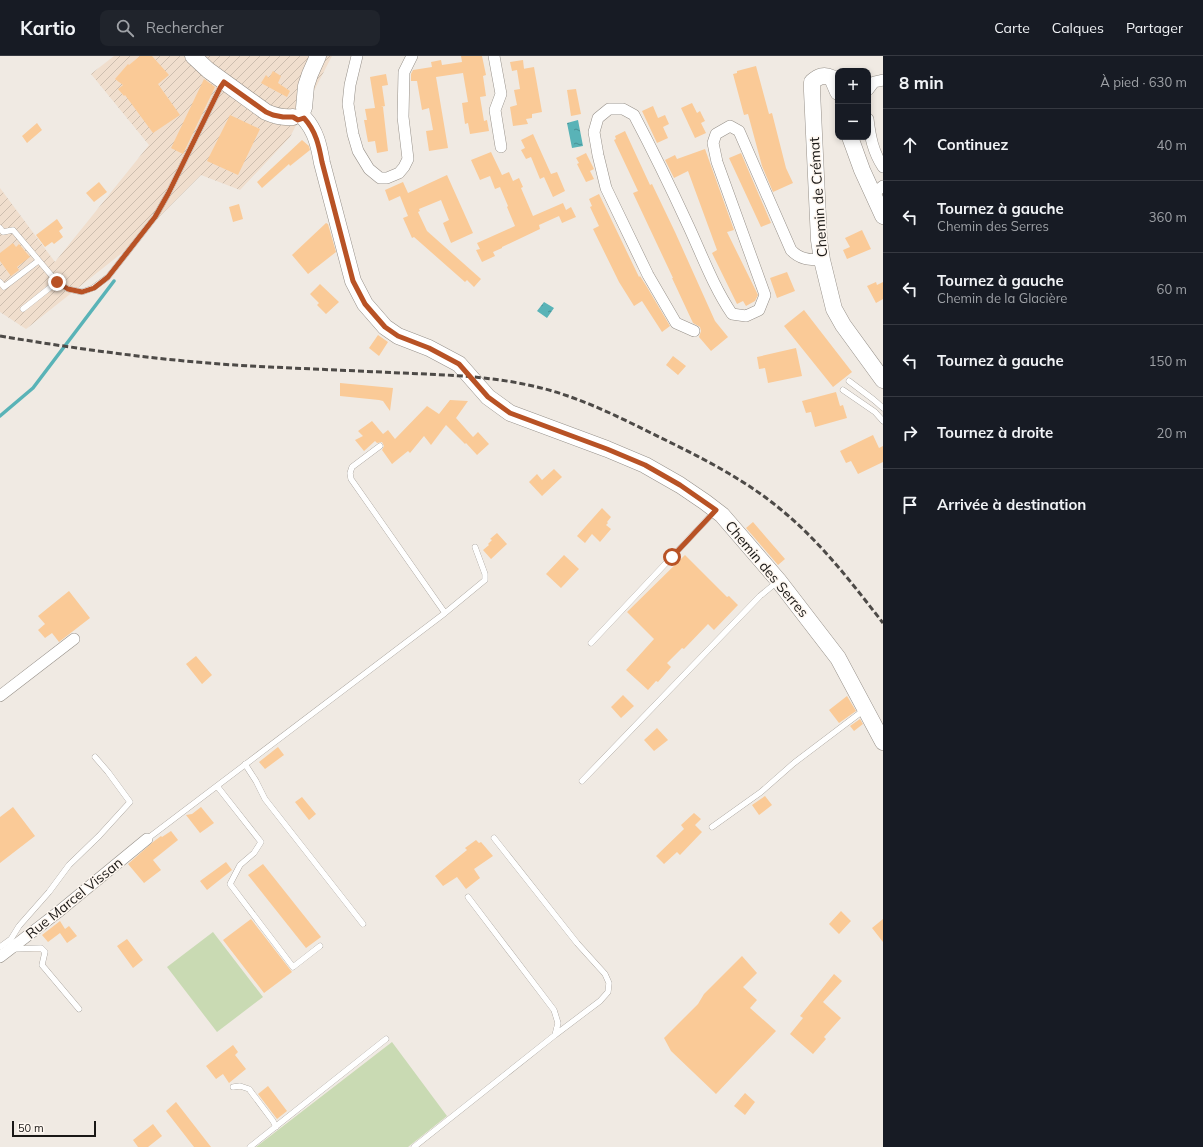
<!DOCTYPE html>
<html lang="fr">
<head>
<meta charset="utf-8">
<style>
	body { margin:0; font-family:Mulish,sans-serif; background:#20242c; color:#f1f3f6 }
	.controls { position:absolute; right:12px; top:12px; display:grid; overflow:hidden; border-radius:8px; box-shadow:0 2px 6px #0003 }
	.controls button { width:36px; height:36px; display:grid; place-items:center; padding:0; border:0; border-bottom:1px solid #363941; background:#171b24; color:#f1f3f6; font:20px sans-serif }
	.scale { position:absolute; left:12px; bottom:10px; width:84px; box-sizing:border-box; padding-left:4px; border:2px solid #1a1816; border-top:0; font-size:11px; line-height:14px; white-space:nowrap; color:#1a1816; -webkit-text-stroke:3px #fef7f0; paint-order:stroke }
	.stop { position:absolute; width:12px; height:12px; margin:-9px; border:3px solid #b85225; border-radius:50%; background:#fff }
	.stop.end { background:#b85225; border-color:#fff; box-shadow:0 1px 4px #0008 }
	.list { margin:0; padding:0; list-style:none }
	h2 { display:flex; justify-content:space-between; align-items:center; height:52px; margin:0; padding:0 16px; font-size:17px }
	h2 small { font-size:13px; font-weight:400; color:#9ea1a6 }
	.list li { display:grid; grid-template-columns:26px 1fr auto; gap:12px; align-items:center; box-sizing:border-box; height:72px; padding:0 16px; border-top:1px solid #363941 }
	.list b { display:block; font-size:15px; white-space:nowrap }
	.list p { margin:0; font-size:13px; white-space:nowrap; color:#9ea1a6 }
	.list em { font-size:13px; font-style:normal; color:#9ea1a6 }
	.icon { flex:none; width:22px; height:22px; fill:none; stroke:currentColor; stroke-width:2; stroke-linecap:round; stroke-linejoin:round }
	.map { position:relative; flex:none; width:883px; height:1091px; overflow:hidden }
	header { display:flex; align-items:center; gap:24px; box-sizing:border-box; height:56px; padding:0 20px; background:#171b24; border-bottom:1px solid #363941 }
	header strong { font-size:19px }
	nav { display:flex; gap:22px; margin-inline-start:auto; font-size:14px }
	.search { width:280px; height:36px; background:#20242c; display:flex; align-items:center; gap:10px; box-sizing:border-box; padding:0 14px; border-radius:8px; color:#9ea1a6; font-size:15px }
	main { display:flex }
	aside { flex:1; background:#171b24 }
	.map>svg:first-child { display:block }
</style>
</head>
<body>
<header>
<strong>Kartio</strong>
<div class="search"><svg class="icon" aria-label="search" viewBox="0 0 24 24"><circle cx="10" cy="10" r="6"/><path d="M15 15l6 6"/></svg>Rechercher</div>
<nav><a>Carte</a><a>Calques</a><a>Partager</a></nav>
</header>
<main>
<div class="map">
<svg width="883" height="1091" viewBox="0 0 883 1091">
	<defs>
		<pattern id="industrial-furrows" width="10" height="10" patternUnits="userSpaceOnUse"><rect width="10" height="10" fill="#f0decd"/><path d="M-1 1l2-2M0 10L10 0M9 11l2-2" fill="none" stroke="#cdbeaf"/></pattern>
		<pattern id="water-ripples" width="26" height="14" patternUnits="userSpaceOnUse"><rect width="26" height="14" fill="#59b3b7"/><path d="M2 4q2-2 4 0t4 0M15 11q2-2 4 0t4 0" fill="none" stroke="#499194"/></pattern>
	</defs>
	<rect width="100%" height="100%" fill="#f0eae3"/>
	<path fill="url(#industrial-furrows)" d="M114,0H332L290,81L240,134L201,119L127,193L26,273L0,256V132L55,206L149,89L91,18Z"/>
	<path fill="#c9dab3" d="M213,876L263,941L217,976L167,911Z
		M392,986L447,1060L408,1091H256Z"/>
	<path fill="url(#water-ripples)" d="M578,64L583,90L572,92L567,67Z
		M544,246L554,252L547,262L537,255Z"/>
	<g fill="none" stroke-linecap="round" stroke-linejoin="round">
		<path stroke="#59b3b7" stroke-width="3.5" d="M0,360L33,332L114,225"/>
	</g>
	<path fill="#faca97" d="M140,0H152L169,19L158,28L180,59L153,77L125,39L124,40L118,33L123,29L115,23L128,8L129,9Z
		M461,0H482L486,19L483,20L486,40L480,41L484,65L487,64L489,75L470,78L468,67L465,68L462,47L468,46L463,17L436,21L448,92L429,95L426,75L433,74L429,52L422,54L417,25H411V18L413,14L432,11L431,6L441,4L442,9L462,6Z
		M523,4L524,13L517,14L534,11L542,56L532,58V62L526,63L528,68L513,70L510,51L517,49L514,34L520,33L517,14L512,15L510,6Z
		M756,10L769,58L772,57L786,112L793,127L773,136L762,110L748,58L744,59L733,18L737,17V15Z
		M273,15L281,20L278,27L290,35L287,41L261,27L266,19L269,22Z
		M386,18L388,29L382,30L385,50L381,51H383L388,95L377,97L375,85L368,86L364,64H367L365,53L375,52L370,21Z
		M204,23L215,31L183,98L171,92Z
		M576,33L581,58L571,60L567,34Z
		M692,47L697,57L700,55L705,65L701,67L706,77L695,82L681,52Z
		M653,50L658,62L665,59L669,68L663,71L668,82L657,87L642,55Z
		M230,59L260,73L238,119L207,105Z
		M37,67L42,74L27,87L22,80Z
		M625,75L650,129L652,128L675,176L715,265L728,281L711,295L699,281L701,275L700,271L693,267L672,222H673L633,137L638,135L614,84L616,83L615,80Z
		M533,78L551,118L557,116L565,135L553,141L544,121L546,120L540,123L531,101L526,103L521,94L525,92L521,84Z
		M302,84L309,90L310,94L290,110L289,108L262,132L257,126Z
		M705,93L734,174L727,176L758,239L755,245L746,250L743,245L737,248L712,197L717,194L688,115L674,122L665,104L675,99L677,103Z
		M491,96L502,119L509,116L513,125L519,122L523,131L521,132L533,160L563,147L566,154L571,151L576,161L562,167L559,160L539,169L540,173L502,191V192L493,196L495,200L482,206L476,194L480,193L477,187L515,170L507,151L508,150L500,131L495,133L490,120L480,124L471,104Z
		M586,97L594,113L590,115L594,123L586,126L577,108L579,107L576,102Z
		M741,97L771,167L761,171L729,102Z
		M447,119L473,177L451,187L443,167L449,164L441,144L419,153L420,155L418,156L427,175L481,223L474,231L467,224L465,226L414,181L412,182L403,162L408,160L400,140L389,145L385,134L403,126L408,137Z
		M99,126L107,136L94,146L86,137Z
		M599,138L639,221L640,220L647,231L670,270L662,276L642,245L634,250L619,226L593,173L599,170L590,151L592,150L589,143Z
		M239,148L243,163L233,166L229,151Z
		M57,163L63,172L59,175L63,181L54,188L52,186L45,191L36,179Z
		M326,167L328,168L336,196L308,218L292,199Z
		M862,174L871,193L847,203L843,194L850,191L845,182Z
		M13,187L16,191L19,188L30,201L17,211L19,214L11,220L0,205V197Z
		M787,216L795,235L777,242L770,222Z
		M876,226L877,229L883,226V243L876,247L867,230Z
		M320,228L339,246L326,258L317,249L319,247L310,238Z
		M804,254L852,316L833,331L784,270Z
		M378,279L388,286L379,300L369,292Z
		M796,292L802,320L768,327L765,312L759,313L757,301Z
		M673,300L686,310L678,319L666,309Z
		M340,327L393,332L390,355L383,345L379,344L340,340Z
		M836,336L840,350L843,349L847,362L815,371L811,356L806,357L802,345Z
		M450,344L468,345L456,362L473,381L478,376L489,388L477,399L466,387L465,388L446,369L431,389L424,380L410,397L408,395L392,408L382,394L384,390L382,386L377,387L375,385L364,395L355,384L363,380L358,375L372,365L383,378L388,374L395,383L427,350L439,358Z
		M873,379L879,392L883,390V406L858,418L851,405L846,407L840,395Z
		M554,413L562,421L542,440L529,426L537,418L542,424Z
		M602,452L611,461L607,466L608,467L606,469L611,473L600,486L592,478L585,487L577,480Z
		M753,466L785,503L778,509L746,472Z
		M497,477L507,488L491,503L483,494L489,489L488,488L492,484L490,483Z
		M564,499L579,513L561,532L546,518Z
		M685,499L727,541L729,540L738,549L714,574L708,568L684,593L682,592L667,607L671,611L658,626L656,625L648,634L626,614L654,583L627,556Z
		M69,535L90,562L59,586L52,577L45,582L38,574L45,568L38,560Z
		M196,600L212,619L202,628L186,608Z
		M623,639L634,650L621,662L611,651Z
		M847,640L856,655L839,667L829,654Z
		M860,663L863,668L854,675L850,670Z
		M657,672L668,684L654,695L644,684Z
		M278,691L284,699L265,713L259,706Z
		M765,740L772,749L759,759L752,749Z
		M302,741L316,758L309,764L295,746Z
		M13,751L35,780L0,807V761Z
		M201,751L214,767L200,777L186,759L192,758Z
		M694,757L701,763L695,769L702,776L680,799L677,796L664,808L656,800L684,773L681,769Z
		M171,775L178,784L153,804L161,814L144,827L128,808L153,786L161,780L162,781Z
		M476,784L479,787L481,786L493,800L474,813L480,822L466,833L457,821L443,830L435,820L467,794L465,792Z
		M226,806L232,814L207,834L200,825Z
		M263,808L321,881L306,892L248,819Z
		M841,855L851,865L839,878L829,868Z
		M251,863L292,916L264,937L223,884Z
		M883,863V886L872,872Z
		M60,865L65,873L69,870L77,880L67,887L60,877L48,886L42,879Z
		M127,883L143,904L133,912L117,890Z
		M742,900L757,917L743,931L757,944L750,952L776,975L716,1038L671,995L664,982L698,948L704,938Z
		M834,918L842,925L823,946L841,962L824,981L826,983L813,998L790,978L803,962L800,960Z
		M233,989L238,996L235,999L246,1013L229,1027L223,1018L216,1023L206,1010Z
		M268,1030L287,1055L277,1063L258,1038Z
		M745,1037L755,1046L745,1059L734,1050Z
		M176,1046L211,1091H194L166,1055Z
		M153,1068L162,1080L148,1091H138L133,1084Z"/>
	<g fill="none" stroke-linecap="round" stroke-linejoin="round">
		<g stroke="#969089" stroke-width="6">
			<path id="lane" d="M0,172L3,176L13,174L57,226
				M0,226L4,231L38,205
				M23,253L57,226L68,233L82,236L93,232L108,221L155,161L168,138L220,32L224,27
				M849,325L874,344L883,352
				M843,334L875,356L883,365
				M380,390L352,411L350,417L351,423L445,557
				M591,587L714,456
				M245,708L256,725L265,743L363,868
				M582,725L760,540L777,526
				M217,730L261,786L254,797L240,809L230,828L293,911L320,890
				M712,771L761,736L794,707L864,654
				M494,782L577,887L605,918L609,927L608,936L600,945L555,979
				M147,783L445,557L485,524V518L475,491
				M0,891L11,883L19,870L49,836L69,809L99,780L130,746L108,716L95,701
				M12,893L41,892L45,896L42,909L79,953
				M233,1031L240,1030L249,1033L273,1065L276,1071
				M250,1091L386,983
				M414,1091L555,979L558,967L554,954L468,841"/>
		</g>
		<g stroke="#969089" stroke-width="12">
			<path id="street" d="M357,0L350,29L348,48L353,78L358,95L369,113L380,122H387L399,117L404,111L408,103L403,61L404,16L412,0
				M494,0L501,38L495,54L501,91
				M868,34L874,26L883,24
				M868,63C870,80 873,96 883,111
				M873,138L883,130
				M694,275L676,267L648,219L606,132L598,99L594,76L598,62L609,53H623L634,59C653,95 671,132 688,169C702,199 713,230 732,258L746,260L759,254L765,239L717,106L713,87L716,78L730,70L739,75L791,194C799,203 809,204 822,204
				M0,640L74,583
				M0,901L57,857L147,783"/>
		</g>
		<g stroke="#969089" stroke-width="17">
			<path id="secondary" d="M193,0L208,14L266,56C275,60 283,62 293,61
				M838,36L832,22C824,18 819,20 812,26V35L819,184L822,204L834,253L843,269L883,324
				M304,52L306,30L310,18L318,0
				M304,62C316,75 319,90 322,107L353,225L365,248L385,271L398,280L429,292L459,308L488,341L510,357L607,393L645,409L680,429L705,446L722,459L778,524L838,602L883,686
				M850,81L862,114L883,160"/>
		</g>
		<use href="#lane" stroke="#fff" stroke-width="5.5"/>
		<use href="#street" stroke="#fff" stroke-width="11"/>
		<use href="#secondary" stroke="#fff" stroke-width="16"/>
		<path stroke="#4d4a47" stroke-width="3" stroke-dasharray="6 3" stroke-linecap="butt" d="M0,280C90,295 180,307 270,311C314,313 358,315 402,317C447,319 492,320 537,331C576,340 613,358 649,376C694,398 740,420 779,452C820,485 851,526 883,567"/>
	</g>
	<g fill="none" stroke-linecap="round" stroke-linejoin="round">
		<path stroke="#b85225" stroke-width="5" d="M57,226L68,233L82,236L94,232L108,221L155,161L168,138L220,32L224,26L266,56L273,59L283,61H293L298,64L304,62C316,75 319,90 322,106L353,225L365,248L385,271L398,280L429,292L459,308L488,341L510,357L607,393L645,409L680,429L716,454L672,501"/>
	</g>
	<g text-anchor="middle" stroke-width="3" stroke-linejoin="round" paint-order="stroke">
		<g font-size="14" fill="#1a1816" stroke="#fef7f0">
			<text transform="translate(818 141) rotate(-94)" y="5">Chemin de Crémat</text>
			<text transform="translate(767 513) rotate(50)" y="5">Chemin des Serres</text>
			<text transform="translate(74 842) rotate(-39)" y="5">Rue Marcel Vissan</text>
		</g>
	</g>
</svg>
<div class="controls">
<button>+</button>
<button>−</button>
</div>
<div class="scale">50 m</div>
<div class="stop" style="left:672px;top:501px"></div>
<div class="stop end" style="left:57px;top:226px"></div>
</div>
<aside>
<h2>8 min<small>À pied · 630 m</small></h2>
<ul class="list">
<li><svg class="icon" aria-label="ahead" viewBox="0 0 24 24"><path d="M12 20V5M6 11l6-6 6 6"/></svg><div><b>Continuez</b></div><em>40 m</em></li>
<li><svg class="icon" aria-label="left" viewBox="0 0 24 24"><path d="M17 20v-9H6M10 6l-5 5 5 5"/></svg><div><b>Tournez à gauche</b><p>Chemin des Serres</p></div><em>360 m</em></li>
<li><svg class="icon" aria-label="left" viewBox="0 0 24 24"><path d="M17 20v-9H6M10 6l-5 5 5 5"/></svg><div><b>Tournez à gauche</b><p>Chemin de la Glacière</p></div><em>60 m</em></li>
<li><svg class="icon" aria-label="left" viewBox="0 0 24 24"><path d="M17 20v-9H6M10 6l-5 5 5 5"/></svg><div><b>Tournez à gauche</b></div><em>150 m</em></li>
<li><svg class="icon" aria-label="right" viewBox="0 0 24 24"><path d="M7 20v-9h11M14 6l5 5-5 5"/></svg><div><b>Tournez à droite</b></div><em>20 m</em></li>
<li><svg class="icon" aria-label="arrive" viewBox="0 0 24 24"><path d="M6 21V4h12l-3 4 3 4H6"/></svg><div><b>Arrivée à destination</b></div></li>
</ul>
</aside>
</main>
</body>
</html>
